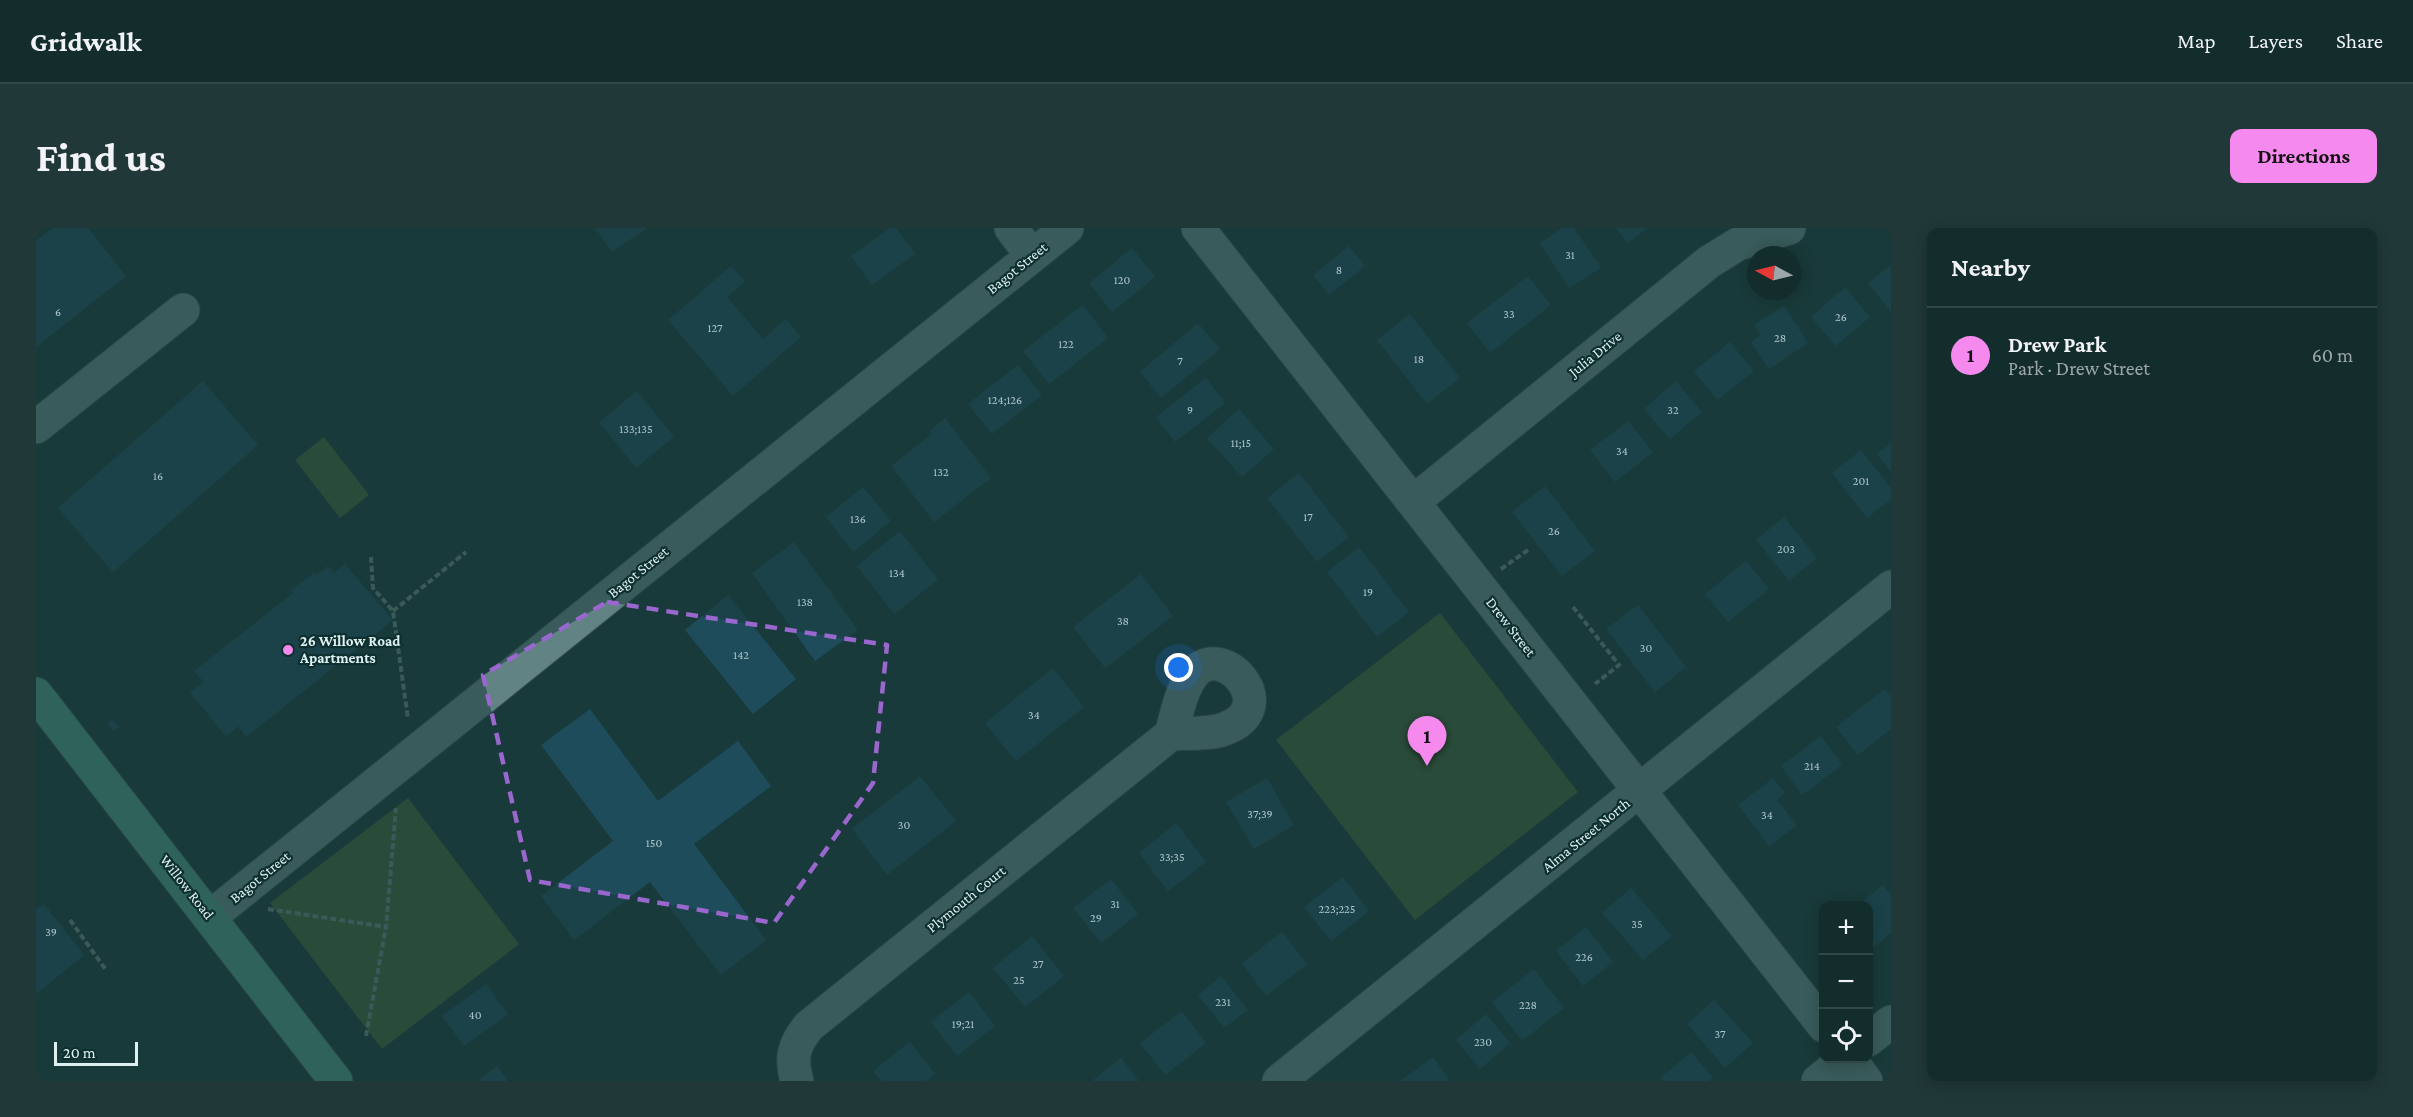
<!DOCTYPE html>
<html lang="en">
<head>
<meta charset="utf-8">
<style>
	body { margin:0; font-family:"Crimson Pro",serif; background:#203838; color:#f1f3f6 }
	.controls { position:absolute; right:18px; bottom:18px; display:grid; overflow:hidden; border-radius:12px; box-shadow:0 3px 15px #0003 }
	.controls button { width:54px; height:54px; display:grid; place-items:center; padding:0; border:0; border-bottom:2px solid #324848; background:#132c2c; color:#f1f3f6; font:30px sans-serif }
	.compass { position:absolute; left:1711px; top:18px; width:54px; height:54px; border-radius:50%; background:#132c2c; box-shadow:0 3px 15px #0003; rotate:277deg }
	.scale { position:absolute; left:18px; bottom:15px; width:84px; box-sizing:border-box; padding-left:6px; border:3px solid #def0f0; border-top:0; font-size:16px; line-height:21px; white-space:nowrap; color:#def0f0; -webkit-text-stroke:4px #0e2f30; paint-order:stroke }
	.you { position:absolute; left:1143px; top:440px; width:21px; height:21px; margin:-15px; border:4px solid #fff; border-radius:50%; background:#1a73e8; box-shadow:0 0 0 9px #1a73e833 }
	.badge { display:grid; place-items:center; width:39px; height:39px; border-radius:50%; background:#f589ee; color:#111; font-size:20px; font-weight:700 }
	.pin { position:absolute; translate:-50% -50px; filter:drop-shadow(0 2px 3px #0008) }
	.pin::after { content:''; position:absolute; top:32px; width:21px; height:18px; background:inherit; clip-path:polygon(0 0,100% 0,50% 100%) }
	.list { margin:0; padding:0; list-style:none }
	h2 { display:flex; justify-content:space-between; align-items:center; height:78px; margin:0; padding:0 24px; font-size:26px }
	h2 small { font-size:20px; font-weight:400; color:#9da7a9 }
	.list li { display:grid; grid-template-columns:39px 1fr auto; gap:18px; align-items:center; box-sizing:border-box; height:96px; padding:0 24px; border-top:2px solid #324848 }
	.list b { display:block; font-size:22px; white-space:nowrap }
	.list p { margin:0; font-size:20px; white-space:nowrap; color:#9da7a9 }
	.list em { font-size:20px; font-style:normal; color:#9da7a9 }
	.icon { flex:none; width:33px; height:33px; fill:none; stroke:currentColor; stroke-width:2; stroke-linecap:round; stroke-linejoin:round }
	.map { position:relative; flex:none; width:1855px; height:853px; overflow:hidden; border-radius:12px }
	header { display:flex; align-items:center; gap:36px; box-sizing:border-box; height:84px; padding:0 30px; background:#132c2c; border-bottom:2px solid #324848 }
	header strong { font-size:28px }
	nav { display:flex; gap:33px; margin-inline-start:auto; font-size:21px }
	.intro { display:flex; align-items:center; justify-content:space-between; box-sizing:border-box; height:144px; padding:0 36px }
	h1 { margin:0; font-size:42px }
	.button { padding:15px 27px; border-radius:12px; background:#f589ee; color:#111; font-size:21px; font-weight:700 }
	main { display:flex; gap:36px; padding:0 36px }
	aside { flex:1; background:#132c2c; border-radius:12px; box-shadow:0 3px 15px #0003 }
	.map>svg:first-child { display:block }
</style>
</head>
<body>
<header>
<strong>Gridwalk</strong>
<nav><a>Map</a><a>Layers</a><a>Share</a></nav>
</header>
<div class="intro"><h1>Find us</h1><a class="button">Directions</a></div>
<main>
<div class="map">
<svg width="1855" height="853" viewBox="0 0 1855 853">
	<rect width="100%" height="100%" fill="#193a3a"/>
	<path fill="#3c6138" d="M288,209L333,267L304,290L259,232Z
		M1404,385L1542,564L1379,692L1240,512Z
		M372,570L483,716L346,821L234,675Z"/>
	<path fill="#1e4c5b" d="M17,0H52L90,48L0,119V13Z
		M559,0H611L576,24Z
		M854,0H860L879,26L836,57L815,28Z
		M1526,0H1538L1565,40L1533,60L1504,15Z
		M1580,0H1611L1592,15Z
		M1313,18L1329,38L1293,67L1277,47Z
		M1096,20L1119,49L1076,84L1053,55Z
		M1855,37V84L1832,55Z
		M695,38L709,54L691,69L727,111L750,91L765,109L697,168L632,92Z
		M1492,48L1515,77L1454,125L1431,95Z
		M1809,59L1834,89L1800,118L1775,89Z
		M1047,77L1072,110L1013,156L987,123Z
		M1748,78L1772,115L1733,141L1715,114L1725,107L1718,97Z
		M1374,86L1424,150L1391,176L1341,112Z
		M1162,95L1184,121L1125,170L1104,144Z
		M1694,114L1718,143L1681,172L1658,143Z
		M982,137L1006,167L956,206L932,176Z
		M1170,150L1189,175L1139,214L1120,189Z
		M167,153L222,217L77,344L22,280Z
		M1640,153L1666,184L1634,211L1608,181Z
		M601,163L638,209L600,240L563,194Z
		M1203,181L1238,221L1206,249L1171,210Z
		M909,190L955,250L898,294L855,238L896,206L893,203Z
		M1592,193L1617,224L1579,254L1554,222Z
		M1855,215V244L1841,226Z
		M1825,222L1855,260V271L1831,290L1796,245Z
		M1263,245L1313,309L1281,334L1231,270Z
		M1509,258L1559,323L1526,348L1476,284Z
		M827,259L855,293L817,324L790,289Z
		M1748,289L1781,330L1753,353L1720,312Z
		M864,303L902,352L858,386L821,338Z
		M758,314L822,402L779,433L716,345Z
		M1323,319L1373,384L1341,409L1291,344Z
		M1710,333L1733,361L1692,394L1669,366Z
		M309,336L357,392L210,509L202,498L190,509L154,464L168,454L158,443L257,365L255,362L278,345L280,347L292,338L298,345Z
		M1105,346L1137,388L1069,440L1037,399Z
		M692,367L760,451L717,486L649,402Z
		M1602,377L1650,439L1619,464L1570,401Z
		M1017,440L1048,479L980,533L949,495Z
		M1849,461L1855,469V501L1822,527L1800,499Z
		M554,481L622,573L702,513L735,558L658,616L730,712L685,747L614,654L538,712L505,668L577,613L505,517Z
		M76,491L83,499L78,503L71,495Z
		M1785,508L1806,537L1766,567L1745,538Z
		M884,548L920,593L851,647L816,601Z
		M1231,550L1258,597L1218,621L1190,574Z
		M1737,550L1749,565L1741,572L1761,597L1733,618L1702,577Z
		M1140,595L1170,634L1132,663L1103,625Z
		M1307,649L1333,683L1295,713L1268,679Z
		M1075,651L1102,686L1065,715L1037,680Z
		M1847,657L1855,667V705L1833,723V678H1821Z
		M1595,660L1636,708L1607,732L1566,685Z
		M8,676L48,727L0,766V682Z
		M1550,699L1577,734L1547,758L1520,723Z
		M1246,704L1271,736L1230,768L1206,735Z
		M996,708L1028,748L989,779L957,740Z
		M1498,741L1528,780L1486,813L1456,774Z
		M1185,748L1212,782L1188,800L1162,767Z
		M450,756L472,786L428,818L406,788Z
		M933,764L959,798L921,828L895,794Z
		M1678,772L1717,815L1689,840L1651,796Z
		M1146,783L1170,815L1129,847L1104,815Z
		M1450,786L1474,815L1444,841L1420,812Z
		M874,814L899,846L890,853H846L837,843Z
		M1655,824L1677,850L1673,853H1626L1624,850Z
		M1397,829L1414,853H1364Z
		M1085,830L1103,853H1056Z
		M461,838L472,853H441Z"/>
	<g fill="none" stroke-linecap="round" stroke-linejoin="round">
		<g stroke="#3a5757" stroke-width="35">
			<path id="minor" d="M975,0L996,28
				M1162,0L1788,798
				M0,199L147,82
				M1377,274L1673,34L1702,16L1753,0
				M174,689L1031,0
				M1832,812L1855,794
				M1813,830L1830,853
				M761,853C754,830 758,816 773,798L1135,506C1141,486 1145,461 1158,445C1186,412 1246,477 1191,500C1175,507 1152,505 1135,506
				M1243,853L1855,359
				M1782,853L1810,830"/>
		</g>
		<g stroke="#3a5757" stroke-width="35">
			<path id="major" d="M0,466L300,853"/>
		</g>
		<path stroke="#637e7e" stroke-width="4" stroke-dasharray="6 3" stroke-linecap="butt" d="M335,329L337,360L357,383L372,491
			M1465,341L1492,322
			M1537,379L1583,437L1559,456
			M357,383L430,324
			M232,681L350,699
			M34,692L70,742
			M330,808L350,699L360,580"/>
		<use href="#minor" stroke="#618383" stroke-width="33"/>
		<use href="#major" stroke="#489380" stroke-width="33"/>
	</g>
	<path d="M0 0H1855V853H0ZM571,374L851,417L837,555L738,695L494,652L447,447Z" fill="#193a3a" fill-opacity=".55" fill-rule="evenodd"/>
	<path fill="none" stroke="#9967ce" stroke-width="4.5" stroke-dasharray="12 8" stroke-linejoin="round" d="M571,374L851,417L837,555L738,695L494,652L447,447Z"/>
	<circle fill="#f589ee" stroke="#0e2f30" stroke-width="2" cx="252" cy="422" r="6"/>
	<g text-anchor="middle" stroke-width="4.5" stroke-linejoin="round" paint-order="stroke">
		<g font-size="12" fill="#aec7cb">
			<text x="1534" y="31">31</text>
			<text x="1303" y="46">8</text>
			<text x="1086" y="56">120</text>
			<text x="22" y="88">6</text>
			<text x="1473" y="90">33</text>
			<text x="1805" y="93">26</text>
			<text x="679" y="104">127</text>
			<text x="1744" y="114">28</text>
			<text x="1030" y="120">122</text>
			<text x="1383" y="135">18</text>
			<text x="1144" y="137">7</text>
			<text x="969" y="176">124;126</text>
			<text x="1154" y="186">9</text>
			<text x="1637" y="186">32</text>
			<text x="600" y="205">133;135</text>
			<text x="1205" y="219">11;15</text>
			<text x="1586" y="227">34</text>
			<text x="905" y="248">132</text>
			<text x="122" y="252">16</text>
			<text x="1825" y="257">201</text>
			<text x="1272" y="293">17</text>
			<text x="822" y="295">136</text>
			<text x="1518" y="307">26</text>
			<text x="1750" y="325">203</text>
			<text x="861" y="349">134</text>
			<text x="1332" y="368">19</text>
			<text x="769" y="378">138</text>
			<text x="1087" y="397">38</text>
			<text x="1610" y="424">30</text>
			<text x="705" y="431">142</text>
			<text x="998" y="491">34</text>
			<text x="1776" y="542">214</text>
			<text x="1224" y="590">37;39</text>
			<text x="1731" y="591">34</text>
			<text x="868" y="601">30</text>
			<text x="618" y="619">150</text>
			<text x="1136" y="633">33;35</text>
			<text x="1079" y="680">31</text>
			<text x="1301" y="685">223;225</text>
			<text x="1060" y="694">29</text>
			<text x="1601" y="700">35</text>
			<text x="15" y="708">39</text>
			<text x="1548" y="733">226</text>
			<text x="1002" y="740">27</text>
			<text x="983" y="756">25</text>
			<text x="1187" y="778">231</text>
			<text x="1492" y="781">228</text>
			<text x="439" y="791">40</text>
			<text x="927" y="800">19;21</text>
			<text x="1684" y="810">37</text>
			<text x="1447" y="818">230</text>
		</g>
		<g font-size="15" fill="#def0f0" stroke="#0e2f30">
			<text transform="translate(981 40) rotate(-39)" y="5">Bagot Street</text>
			<text transform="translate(1559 126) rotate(-39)" y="5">Julia Drive</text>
			<text transform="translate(602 344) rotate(-39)" y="5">Bagot Street</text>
			<text transform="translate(1475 399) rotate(52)" y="5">Drew Street</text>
			<text transform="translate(1550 607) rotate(-39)" y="5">Alma Street North</text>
			<text transform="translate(224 649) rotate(-39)" y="5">Bagot Street</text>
			<text transform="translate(151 659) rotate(52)" y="5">Willow Road</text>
			<text transform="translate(930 671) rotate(-39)" y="5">Plymouth Court</text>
		</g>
		<g font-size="15" font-weight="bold" fill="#def0f0" stroke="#0e2f30" text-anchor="start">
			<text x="264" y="418">26 Willow Road<tspan x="264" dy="17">Apartments</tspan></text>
		</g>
	</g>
</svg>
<div class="controls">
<button>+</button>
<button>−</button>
<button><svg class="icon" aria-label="locate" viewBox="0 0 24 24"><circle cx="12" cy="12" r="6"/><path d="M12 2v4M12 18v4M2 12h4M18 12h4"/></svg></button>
</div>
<svg class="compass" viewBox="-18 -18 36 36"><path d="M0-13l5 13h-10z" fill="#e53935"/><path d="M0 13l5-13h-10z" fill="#9da7a9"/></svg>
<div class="scale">20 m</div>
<div class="you"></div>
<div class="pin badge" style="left:1391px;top:538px">1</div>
</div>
<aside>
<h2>Nearby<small></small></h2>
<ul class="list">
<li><span class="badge">1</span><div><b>Drew Park</b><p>Park · Drew Street</p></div><em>60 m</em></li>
</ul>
</aside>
</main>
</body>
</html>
